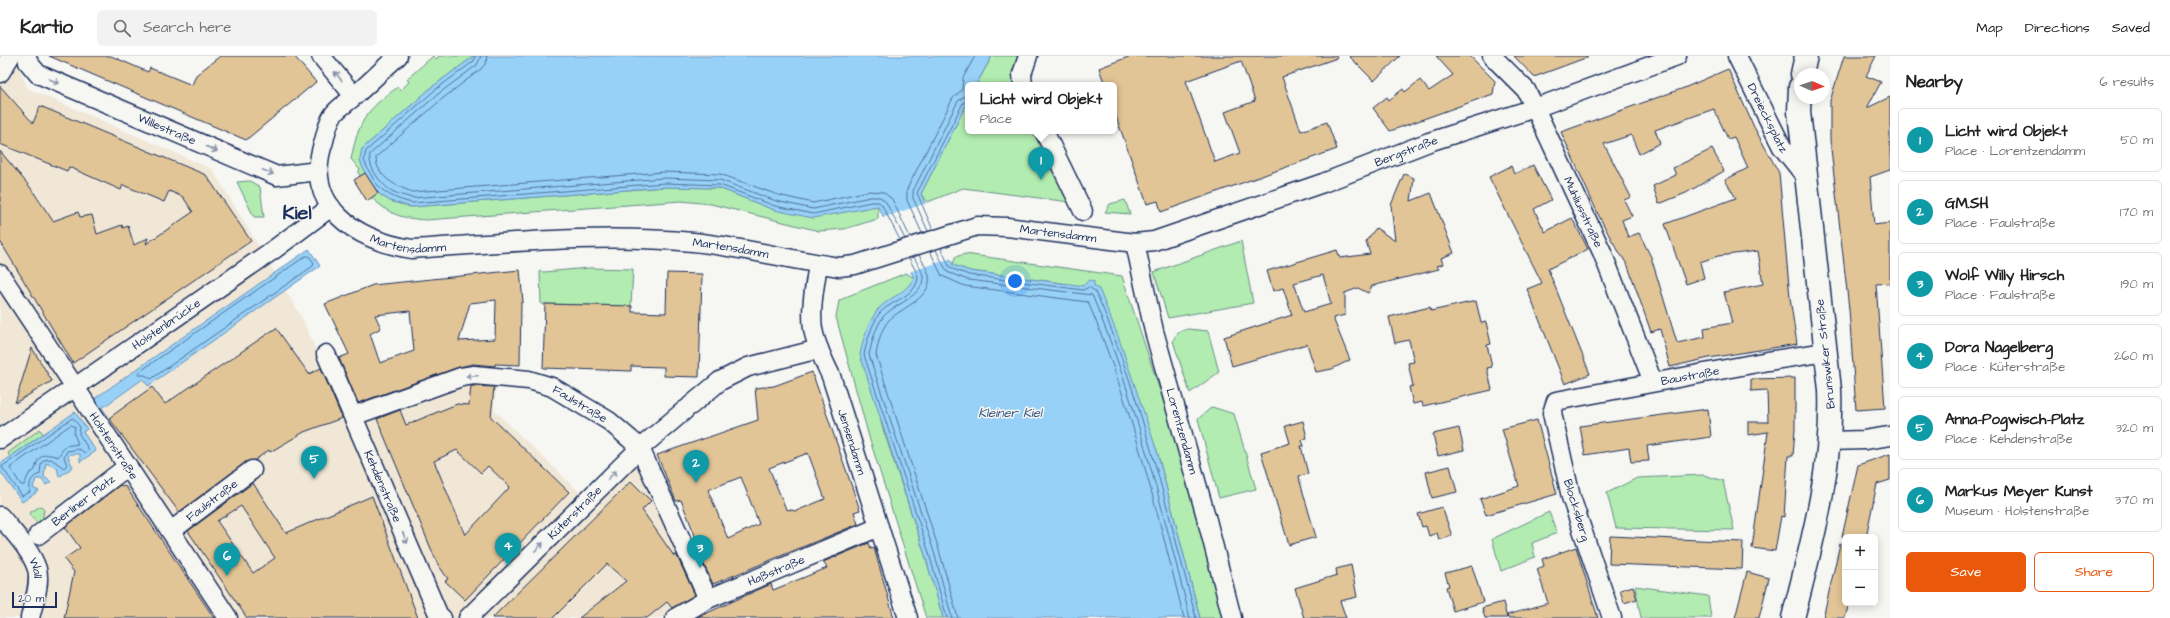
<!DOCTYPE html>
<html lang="en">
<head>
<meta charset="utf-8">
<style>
	body { margin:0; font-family:"Architects Daughter",sans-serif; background:#f2f2f2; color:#222 }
	.controls { position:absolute; right:12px; bottom:12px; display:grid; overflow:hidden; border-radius:6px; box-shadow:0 2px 10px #0003 }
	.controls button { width:36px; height:36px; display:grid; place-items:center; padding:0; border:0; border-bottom:1px solid #e0e0e0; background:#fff; color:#222; font:20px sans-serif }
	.compass { position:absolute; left:1794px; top:12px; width:36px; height:36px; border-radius:50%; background:#fff; box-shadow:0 2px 10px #0003; rotate:92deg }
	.scale { position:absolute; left:12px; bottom:10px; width:45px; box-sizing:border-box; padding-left:4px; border:2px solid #1b2f5e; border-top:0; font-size:11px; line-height:14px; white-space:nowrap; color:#1b2f5e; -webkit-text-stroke:3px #f6f6f2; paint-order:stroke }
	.you { position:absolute; left:1015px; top:225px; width:14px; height:14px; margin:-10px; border:3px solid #fff; border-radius:50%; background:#1a73e8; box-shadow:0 0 0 6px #1a73e833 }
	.badge { display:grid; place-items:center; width:26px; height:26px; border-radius:50%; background:#ea580c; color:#fff; font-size:13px; font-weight:700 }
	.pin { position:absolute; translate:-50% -33px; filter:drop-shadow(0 1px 2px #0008) }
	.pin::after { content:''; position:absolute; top:21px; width:14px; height:12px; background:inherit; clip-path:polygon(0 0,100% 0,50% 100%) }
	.popup { position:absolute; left:965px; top:26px; width:152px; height:52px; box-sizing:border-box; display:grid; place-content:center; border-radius:6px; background:#fff; filter:drop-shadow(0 1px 3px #0005); font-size:13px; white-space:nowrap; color:#767676 }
	.popup b { font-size:15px; color:#222 }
	.popup::after { content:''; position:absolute; left:50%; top:100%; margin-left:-8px; border:8px solid transparent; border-top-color:#fff }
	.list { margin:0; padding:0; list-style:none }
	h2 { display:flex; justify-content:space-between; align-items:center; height:52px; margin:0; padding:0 16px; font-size:17px }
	h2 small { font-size:13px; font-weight:400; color:#767676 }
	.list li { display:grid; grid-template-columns:26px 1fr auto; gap:12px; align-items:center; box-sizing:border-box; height:64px; margin:0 8px 8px; padding:0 8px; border:1px solid #e0e0e0; border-radius:6px }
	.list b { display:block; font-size:15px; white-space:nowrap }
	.list p { margin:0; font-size:13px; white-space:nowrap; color:#767676 }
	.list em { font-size:13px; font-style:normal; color:#767676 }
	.actions { display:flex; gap:8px; padding:12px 16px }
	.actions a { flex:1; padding:9px 0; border:1px solid #ea580c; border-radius:6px; text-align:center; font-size:14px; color:#ea580c }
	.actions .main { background:#ea580c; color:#fff }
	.icon { flex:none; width:22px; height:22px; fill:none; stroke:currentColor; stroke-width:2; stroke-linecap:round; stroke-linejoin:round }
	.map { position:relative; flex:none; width:1890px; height:562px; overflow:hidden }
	header { display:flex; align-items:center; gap:24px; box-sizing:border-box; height:56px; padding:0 20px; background:#fff; border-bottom:1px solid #e0e0e0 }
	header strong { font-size:19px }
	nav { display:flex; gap:22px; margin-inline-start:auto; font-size:14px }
	.search { width:280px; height:36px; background:#f2f2f2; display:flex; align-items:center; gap:10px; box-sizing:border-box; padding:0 14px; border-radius:6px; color:#767676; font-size:15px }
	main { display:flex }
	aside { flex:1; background:#fff }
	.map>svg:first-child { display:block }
</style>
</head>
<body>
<header>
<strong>Kartio</strong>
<div class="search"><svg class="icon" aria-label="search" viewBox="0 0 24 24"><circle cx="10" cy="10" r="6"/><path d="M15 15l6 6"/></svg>Search here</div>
<nav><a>Map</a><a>Directions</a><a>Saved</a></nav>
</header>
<main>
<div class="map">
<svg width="1890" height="562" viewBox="0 0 1890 562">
	<rect width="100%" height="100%" fill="#f6f6f2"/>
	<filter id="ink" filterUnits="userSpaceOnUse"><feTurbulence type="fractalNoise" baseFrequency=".025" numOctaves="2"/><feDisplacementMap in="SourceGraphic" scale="8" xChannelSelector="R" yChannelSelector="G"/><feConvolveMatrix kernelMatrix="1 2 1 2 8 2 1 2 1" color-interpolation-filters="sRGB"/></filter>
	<g filter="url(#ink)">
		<path fill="#f0e7d6" d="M0,0H15L27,32L212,113L302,262L349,368L456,326L496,325L494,354L594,450L637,407L708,543L675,562H0Z"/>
		<path fill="#b2ecb0" stroke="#668e87" d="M433,0L436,3L439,0H474L432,31L362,93L360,104L365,117L360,120L358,116L360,114L351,103C359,64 366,54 398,31L401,34L409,26L407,23Z
			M992,0H1021L1016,29H976Z
			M968,45V75H1038L1077,147L963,132L928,146L921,138Z
			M250,125L260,131L264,161H254L237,126Z
			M665,131L719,132L774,154L878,150V163L844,173L819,175L711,148L681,145L426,164C400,162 390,159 371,141L378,137L390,145L411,151Z
			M1125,144L1130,158L1105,156L1110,148Z
			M1241,185L1253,247L1168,262L1154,216Z
			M965,198L1122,220L1182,401L1222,562H1200L1157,395L1094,230L1089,224L1084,230L970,215L953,209L955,201Z
			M589,212L633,213L631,250L541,248L540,215L544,216Z
			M906,217L914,222L908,232L877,254L881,367L925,499L943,562H926L869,381L836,261L839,245L848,240Z
			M1188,273L1208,275L1219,316L1190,337L1173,285C1176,277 1180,275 1188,273Z
			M1212,351L1234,358L1256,433L1219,442L1198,363Z
			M40,373L43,378L10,401L8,397Z
			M1704,419L1723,425L1734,474L1616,472L1607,437L1637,422Z
			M41,450L44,453L42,467L38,468L29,457Z
			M1549,456L1557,477L1532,487L1535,501L1501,515L1492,483Z
			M1635,530L1708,540L1711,562H1641Z"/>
		<path fill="#98d1f7" stroke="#6690ba" d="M474,0H992L976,29H968V45L921,138L953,209L970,215L1083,230L1089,224L1094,225V230L1099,233L1118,280L1157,395L1200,562H943L925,499L860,299C863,284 867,268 877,255C887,241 904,240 914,222L878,150L813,162L774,154L719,132L665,131L411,151L390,145L378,137L365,117L360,104L362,93L432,31Z
			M309,193L320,210L148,330L143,323L102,352L107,359L105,360L94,343Z
			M75,356L87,373L83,376L96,395L80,406V398H70L68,401L73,411L59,421L57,412L46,407L44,421L51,426L46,429L41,423H36L33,432L39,435L22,446L0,415V408Z"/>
		<path fill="#f6f6f2" d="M927,147L952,202L909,216L882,162Z"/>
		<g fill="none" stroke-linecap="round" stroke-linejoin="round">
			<path stroke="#4d709b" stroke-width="1" d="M475,0L474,5L435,34L366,95L364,104C375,131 384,140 412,147L665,127L720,129L775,150L813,158L871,146H879L882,149L900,184
				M481,0L477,9L438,38L370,98C367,110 382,131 394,136C400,139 406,140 412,142L664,122L720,124L776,145L813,153L870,141H880L886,146L905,183
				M487,0L486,7L481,13L442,43L376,101C376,121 397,131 413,136L664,116L720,118L778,139L813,147L869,135L883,136L892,143L910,181
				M933,174L917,137L963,47L968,45
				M928,175L913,142V135L958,45L963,41L968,40
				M922,177L907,144V133L953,42L962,34L963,22L975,0
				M941,192L950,212L969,219L1083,234L1089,231L1096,236C1141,341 1167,452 1196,562
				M936,194L947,216L968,224L1092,239C1136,343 1162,453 1190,562
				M930,195L942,220L965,230L1088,246C1131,347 1157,455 1184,562
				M919,199C922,205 927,212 929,219C933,242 902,251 889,264C881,273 878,287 876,299L939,494L958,562
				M306,200H309L314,207L313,210L151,323L145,319H138V317L152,307Z
				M914,201C917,207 922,214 923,220C925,240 892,249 883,261C875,273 872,285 869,299L934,496L952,562
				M909,202C911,207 918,217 918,222C916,241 889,245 879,258C871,271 867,284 864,299L929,497L947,562
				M73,362L80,371L79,378L89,394L85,397L79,393L67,395L64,401L67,409L64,412L51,403L44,404L41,408L40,418C31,421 29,426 30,436L22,440L2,411Z
				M71,369L75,371L74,378L78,388L65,390L58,401C44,396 38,399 35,414L29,418L24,429H21L10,412Z"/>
		</g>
		<path fill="#e2c596" stroke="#1b2f5e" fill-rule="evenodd" d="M49,0H111L148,16L150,12L192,29L196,19L220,0H294L316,26L246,84Z
			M1131,0H1336L1337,2L1282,21L1301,75L1327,66L1337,93L1161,156L1158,145L1147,148L1114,55V29H1105L1099,12ZM1241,5L1255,45L1225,56L1240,97L1215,106L1186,25Z
			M1349,0H1400L1374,25Z
			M1436,0H1470L1495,25L1493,38L1390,75L1373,52L1387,41L1389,44L1403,33L1405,36L1420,24L1429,35L1453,19Z
			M1514,0H1588V1L1534,21Z
			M1844,0H1876L1866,20L1881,26L1867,52L1890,41V114L1870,121L1874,169L1890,167V227L1876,228L1885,352L1856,354L1849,253L1830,84V45Z
			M1728,13L1754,71L1779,117L1790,242L1797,288L1709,302L1670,311L1660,273L1651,276L1628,210L1611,183L1598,158L1561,76L1684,32ZM1714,53L1728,83L1734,81L1748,112L1725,124L1736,142L1665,168L1686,228L1704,222L1700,206L1718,200L1758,195L1763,228L1724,236L1732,267L1704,272L1705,281L1677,287L1651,201L1639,177L1628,181L1622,164L1632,160L1624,144L1631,141L1604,88L1631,79L1639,98L1660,87L1655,74Z
			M0,30L33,67L40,50L206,119L251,185L73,307L0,185V95L30,131L53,165L78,156L80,161L92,159L97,178L122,169L123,172L128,170L134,189L148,182L146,188L193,156L183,141L169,135L164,146L123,129L121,134L69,111L67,115L0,88Z
			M1712,93L1724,115L1686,137L1659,148L1653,130L1676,119L1673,112Z
			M1533,109L1551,144L1534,153L1545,176L1572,162L1588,193L1548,213L1590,318L1565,328L1527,233L1542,227L1489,121L1511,110L1514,118Z
			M365,117L378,137L367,145L354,124Z
			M1404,118L1414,122L1411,145L1431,137L1454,197L1441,202L1443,208L1437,210L1439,213L1372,230L1368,237L1358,232L1345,237V259L1333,262L1350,304L1332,313L1316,316L1307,288L1232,310L1224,281L1292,259L1283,232L1273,235L1267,215L1337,194L1340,202L1370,198L1366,185L1376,172L1395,185L1391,149ZM1323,219L1331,248L1304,256L1294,227Z
			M520,214L523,246H521L520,309L495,308V310L473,308L459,311L358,347L339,302L349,298L325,248L373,229ZM496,244L495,283L459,285L470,247ZM410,255L414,295L380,307L370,278L381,272L375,259Z
			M667,217L702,218L699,321L664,320V311L631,310V315L543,312L545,248L632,250V256L666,257Z
			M1476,245L1481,267L1486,266L1491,288L1487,289L1492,311L1487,312L1492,334L1423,350L1422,346L1413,348L1409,331L1413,330L1408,307L1414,306L1409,284L1395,287L1389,261L1430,251L1431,255Z
			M276,272L309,318L321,312L342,362L304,376L270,396L269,394L255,404L246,406L179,456L109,362L152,331L165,348Z
			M32,292L52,325L15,347Z
			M812,316L860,454L854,456L858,468L713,528L693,485L696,482L681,444L676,445L657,399L758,364L755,332L774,330ZM808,397L825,443L796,455L786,453L769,412ZM741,421L759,468L728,483L708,434Z
			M1795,322V373L1793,400H1788L1784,461L1781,460L1775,495L1752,492L1768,376L1748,379V366H1768L1767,334L1751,335V323Z
			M471,330L494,331L491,361L569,436L465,544L445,525L448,523L437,507L377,363L400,354L406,369L457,348L469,349ZM457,394L481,417L488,410L510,431L465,479L434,405Z
			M1708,353L1711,381L1647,390L1649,405L1631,406L1629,392L1585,399L1580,370Z
			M1537,364L1557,438L1486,459L1480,443L1519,430L1502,373Z
			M1303,365L1307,382L1302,384L1304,390H1301L1308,418L1299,420L1300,426L1316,481L1289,489L1261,396L1290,387L1285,370Z
			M1459,372L1464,394L1438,400L1433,378Z
			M1890,398V424L1877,428L1866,481H1842L1858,409Z
			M1450,410L1457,436L1432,442L1426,416Z
			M631,425L651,445L642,454L674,500L676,498L695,539L672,552L667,546L647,562H579L626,525L607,508L553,562H492Z
			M253,427L286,477L372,440L418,562H247L188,475ZM241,450L275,502L253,517L217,465Z
			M120,429L126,431L214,562H64L74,516L64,503L80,492L65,471Z
			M1442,451L1452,480L1439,484L1437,477L1429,480L1426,470L1422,471L1418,458Z
			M1610,480L1743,486L1742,513L1609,508Z
			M869,487L871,493L874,492L894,562H696L771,528L773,534L827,512L823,506Z
			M1840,488H1845V547H1849L1845,562H1823Z
			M1576,491L1598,562H1508L1507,559L1548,547L1537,513L1544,510L1542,503Z
			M1351,509L1357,541L1340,545L1346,562H1304L1295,532L1337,519L1336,513Z
			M1472,510L1483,546L1453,555L1446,531L1449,530L1445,517Z
			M1747,516L1769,522L1759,562H1735Z
			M1633,530L1637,543L1624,547L1620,534Z
			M1503,546L1507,562H1485L1482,552Z"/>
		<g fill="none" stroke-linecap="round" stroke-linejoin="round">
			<g stroke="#1b2f5e" stroke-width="21">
				<g id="minor">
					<path id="s1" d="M27,0L28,6L38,18L277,120L318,115"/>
					<path d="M321,0L354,40"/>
					<path id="s2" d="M398,0C382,14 367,29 351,43C345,48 337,53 333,59C328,66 326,77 324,85C301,149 356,185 412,193C506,187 600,177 693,186C742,191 791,204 839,211L855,209L977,170L1007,171L1135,187L1154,185L1323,127L1429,86L1535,52L1677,0"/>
					<path id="s3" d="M1492,0L1526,34L1535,52L1602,196L1653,326"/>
					<path id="s4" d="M1737,0L1782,91L1805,120"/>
					<path d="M0,17L10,1"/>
					<path d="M1023,29L1022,18L1028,0"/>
					<path d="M1044,75L1083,155"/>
					<path id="s5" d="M1135,187L1154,275L1207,464L1232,562"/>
					<path id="s6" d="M818,208C815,229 810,252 813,273C816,290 824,305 831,320L908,562"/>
					<path id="s7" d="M0,218L228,562"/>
					<path id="s8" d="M326,298L439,560L442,562"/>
					<path d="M690,350L720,325L748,311L819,293"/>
					<path id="s9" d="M353,360L461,321L474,319L529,324L552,331L609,365L630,383L640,392L708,543"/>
					<path id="s10" d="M0,383L276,192L331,151"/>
					<path d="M1830,385L1864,384L1890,380"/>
					<path id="s11" d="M0,460C13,476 31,494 37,513C41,528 33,548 30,562"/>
					<path id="s12" d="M171,475L252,414"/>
					<path id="s13" d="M38,479L128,410"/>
					<path id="s14" d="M468,562L640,392L685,354"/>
					<path id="s15" d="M675,562L708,543L879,471"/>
					<path id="s16" d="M1612,562L1571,441L1552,357L1556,345L1768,305L1826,296"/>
				</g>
			</g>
			<g stroke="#1b2f5e" stroke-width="25">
				<path id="major" d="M1802,18L1806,0
					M1793,562C1812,487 1833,412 1830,334L1799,56L1800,31"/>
			</g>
			<use href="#minor" stroke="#f6f6f2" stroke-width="18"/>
			<use href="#major" stroke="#f6f6f2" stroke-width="22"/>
		</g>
		<defs><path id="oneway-shaft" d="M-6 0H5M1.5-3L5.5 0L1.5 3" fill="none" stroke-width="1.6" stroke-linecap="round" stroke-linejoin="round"/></defs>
		<g stroke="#8892a8">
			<use href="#oneway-shaft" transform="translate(338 20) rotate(-129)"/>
			<use href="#oneway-shaft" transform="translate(54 25) rotate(23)"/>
			<use href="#oneway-shaft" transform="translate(212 93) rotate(24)"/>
			<use href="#oneway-shaft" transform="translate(268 116) rotate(22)"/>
			<use href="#oneway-shaft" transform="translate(472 320) rotate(177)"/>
			<use href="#oneway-shaft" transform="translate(612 419) rotate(-45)"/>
			<use href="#oneway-shaft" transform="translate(405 482) rotate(67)"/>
			<use href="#oneway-shaft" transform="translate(539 491) rotate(-45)"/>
		</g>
	</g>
	<g text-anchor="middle" stroke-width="3" stroke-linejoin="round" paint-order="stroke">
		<g font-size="12" fill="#1b2f5e" stroke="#f6f6f2">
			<text dy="4" stroke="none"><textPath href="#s4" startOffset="69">Dreiecksplatz</textPath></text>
			<text dy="4" stroke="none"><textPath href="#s1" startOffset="162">Willestraße</textPath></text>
			<text dy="4" stroke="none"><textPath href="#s2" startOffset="1298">Bergstraße</textPath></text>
			<text dy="4" stroke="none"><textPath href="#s3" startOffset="183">Muhliusstraße</textPath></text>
			<text dy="4" stroke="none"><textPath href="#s2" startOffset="934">Martensdamm</textPath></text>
			<text dy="4" stroke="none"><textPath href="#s2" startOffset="274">Martensdamm</textPath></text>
			<text dy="4" stroke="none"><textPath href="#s2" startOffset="598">Martensdamm</textPath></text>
			<text dy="4" stroke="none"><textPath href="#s10" startOffset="202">Holstenbrücke</textPath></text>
			<text transform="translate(1825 298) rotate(-96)" y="4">Brunswiker Straße</text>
			<text dy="4" stroke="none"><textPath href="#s16" startOffset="363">Baustraße</textPath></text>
			<text dy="4" stroke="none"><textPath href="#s9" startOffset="240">Faulstraße</textPath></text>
			<text dy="4" stroke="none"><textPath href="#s5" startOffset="194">Lorentzendamm</textPath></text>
			<text dy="4" stroke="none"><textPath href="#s6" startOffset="185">Jensendamm</textPath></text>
			<text dy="4" stroke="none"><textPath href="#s7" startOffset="206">Holstenstraße</textPath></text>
			<text dy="4" stroke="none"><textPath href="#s8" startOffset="144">Kehdenstraße</textPath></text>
			<text dy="4" stroke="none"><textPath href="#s13" startOffset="57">Berliner Platz</textPath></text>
			<text dy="4" stroke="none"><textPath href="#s12" startOffset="51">Faulstraße</textPath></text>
			<text transform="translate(1577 454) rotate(73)" y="4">Blocksberg</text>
			<text dy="4" stroke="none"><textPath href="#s14" startOffset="150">Küterstraße</textPath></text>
			<text dy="4" stroke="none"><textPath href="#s11" startOffset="64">Wall</textPath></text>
			<text dy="4" stroke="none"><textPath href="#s15" startOffset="112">Haßstraße</textPath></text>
		</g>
		<g font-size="13" font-style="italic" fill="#3a5884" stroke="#f6f6f2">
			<text x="1010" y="361">Kleiner Kiel</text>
		</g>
		<g font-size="20" font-weight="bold" fill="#1b2f5e" stroke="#f6f6f2">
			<text x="297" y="163">Kiel</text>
		</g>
	</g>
</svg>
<div class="controls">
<button>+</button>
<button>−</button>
</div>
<svg class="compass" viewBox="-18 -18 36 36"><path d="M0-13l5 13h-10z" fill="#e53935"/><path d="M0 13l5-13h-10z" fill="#767676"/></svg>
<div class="scale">20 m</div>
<div class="you"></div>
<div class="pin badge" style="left:1041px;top:124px;background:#0f9aa8">1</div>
<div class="popup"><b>Licht wird Objekt</b>Place</div>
<div class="pin badge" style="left:696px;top:427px;background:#0f9aa8">2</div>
<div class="pin badge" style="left:700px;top:512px;background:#0f9aa8">3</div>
<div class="pin badge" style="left:508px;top:510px;background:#0f9aa8">4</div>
<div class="pin badge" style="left:314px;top:423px;background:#0f9aa8">5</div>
<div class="pin badge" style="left:227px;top:520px;background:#0f9aa8">6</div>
</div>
<aside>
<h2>Nearby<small>6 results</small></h2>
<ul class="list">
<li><span class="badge" style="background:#0f9aa8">1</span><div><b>Licht wird Objekt</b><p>Place · Lorentzendamm</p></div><em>50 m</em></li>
<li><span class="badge" style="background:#0f9aa8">2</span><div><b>GM.SH</b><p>Place · Faulstraße</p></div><em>170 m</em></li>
<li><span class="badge" style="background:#0f9aa8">3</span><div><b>Wolf Willy Hirsch</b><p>Place · Faulstraße</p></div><em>190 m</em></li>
<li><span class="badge" style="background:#0f9aa8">4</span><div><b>Dora Nagelberg</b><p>Place · Küterstraße</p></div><em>260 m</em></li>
<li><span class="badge" style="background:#0f9aa8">5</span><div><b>Anna-Pogwisch-Platz</b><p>Place · Kehdenstraße</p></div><em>320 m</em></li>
<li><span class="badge" style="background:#0f9aa8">6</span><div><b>Markus Meyer Kunst</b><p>Museum · Holstenstraße</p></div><em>370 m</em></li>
</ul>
<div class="actions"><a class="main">Save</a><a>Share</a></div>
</aside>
</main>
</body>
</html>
